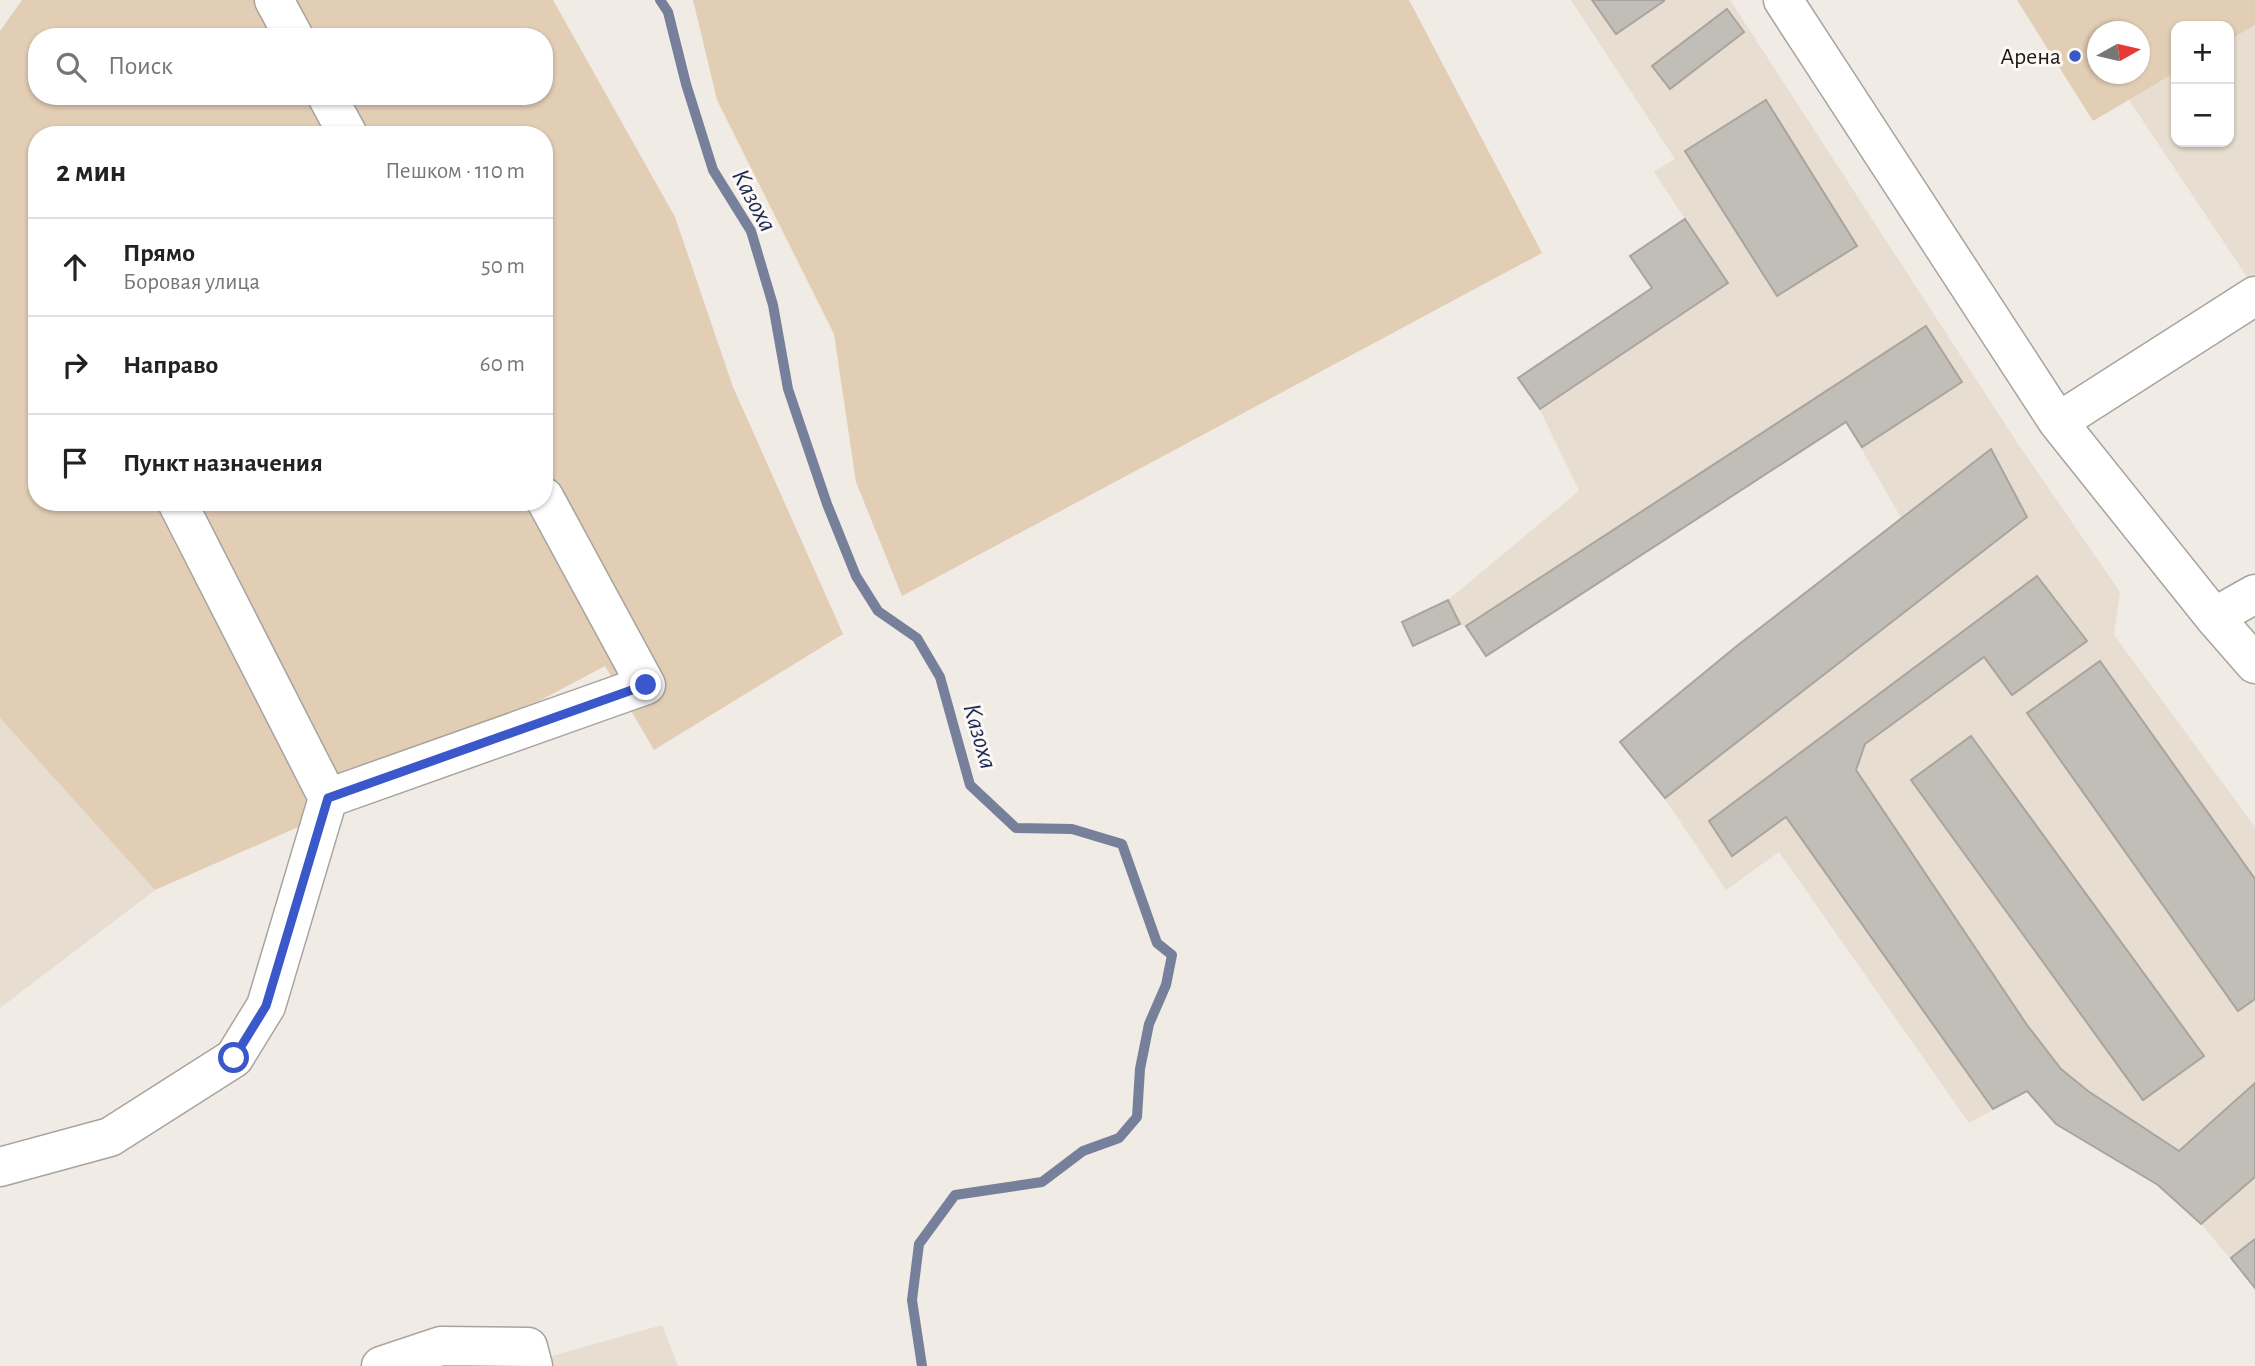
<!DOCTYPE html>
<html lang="ru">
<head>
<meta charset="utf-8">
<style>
	body { margin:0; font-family:"Alegreya Sans",sans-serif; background:#f2f2f2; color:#222 }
	.controls { position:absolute; right:21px; top:21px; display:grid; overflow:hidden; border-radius:14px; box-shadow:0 2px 5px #0004 }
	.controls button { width:63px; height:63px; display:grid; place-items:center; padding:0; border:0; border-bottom:2px solid #e0e0e0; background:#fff; color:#222; font:35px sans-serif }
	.compass { position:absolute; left:2087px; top:21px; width:63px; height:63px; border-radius:50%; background:#fff; box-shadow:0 2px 5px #0004; rotate:82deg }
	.stop { position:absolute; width:21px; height:21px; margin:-16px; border:5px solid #3b58ca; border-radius:50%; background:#fff }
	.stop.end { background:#3b58ca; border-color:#fff; box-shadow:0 2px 7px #0008 }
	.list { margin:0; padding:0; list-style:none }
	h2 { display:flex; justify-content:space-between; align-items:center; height:91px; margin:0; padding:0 28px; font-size:30px }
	h2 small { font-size:23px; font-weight:400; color:#767676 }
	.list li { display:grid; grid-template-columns:46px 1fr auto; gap:21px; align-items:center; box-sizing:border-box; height:98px; padding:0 28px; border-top:2px solid #e0e0e0 }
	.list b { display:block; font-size:26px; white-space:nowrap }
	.list p { margin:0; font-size:23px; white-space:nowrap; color:#767676 }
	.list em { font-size:23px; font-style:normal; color:#767676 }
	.icon { flex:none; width:38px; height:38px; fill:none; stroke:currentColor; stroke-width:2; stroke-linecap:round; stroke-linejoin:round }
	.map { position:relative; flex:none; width:2255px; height:1366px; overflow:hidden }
	.search { position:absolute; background:#fff; box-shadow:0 2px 5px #0004; left:28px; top:28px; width:525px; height:77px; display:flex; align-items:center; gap:18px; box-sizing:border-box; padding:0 24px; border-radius:28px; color:#767676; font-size:26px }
	.panel { position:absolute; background:#fff; box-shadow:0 2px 5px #0004; left:28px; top:126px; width:525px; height:385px; border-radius:28px }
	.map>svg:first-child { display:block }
</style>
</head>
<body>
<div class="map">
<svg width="2255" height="1366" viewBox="0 0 2255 1366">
	<rect width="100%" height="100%" fill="#f0ebe5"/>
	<path fill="#e7ddd1" d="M1571,0H1730L2018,444L2120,592L2114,635L2255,827V1288L2201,1224L2158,1185L2056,1124L2027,1091L1969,1123L1779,852L1726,890L1665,799L1620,742L1738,645L1901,518L1846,422L1486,656L1466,626L1460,624L1413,646L1402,622L1448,600L1579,491L1540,410L1518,378L1652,289L1630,256L1685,219L1654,172L1675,159Z
		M2255,25V289L2129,100L2176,72V142H2229V40Z
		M0,718L155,890L0,1008Z
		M662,1325L678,1366H517Z"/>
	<path fill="#e2cdb5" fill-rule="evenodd" d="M22,0H553L675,217L733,387L843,634L654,750L605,666L323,816L155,890L0,718V31ZM37,37H544V96H37ZM37,135H544V502H37Z
		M693,0H1409L1542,253L902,596L856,482L834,334L717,100Z
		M2017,0H2255V25L2229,40V26H2176V72L2093,121ZM2098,32H2140V74H2098Z"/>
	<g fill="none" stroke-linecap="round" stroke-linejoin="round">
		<path stroke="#76809a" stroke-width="10" d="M660,0L668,12L686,84L713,170L751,231L773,305L788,389L827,504L856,576L878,611L917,638L940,677L970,785L1016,828L1072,829L1122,844L1157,943L1172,955L1166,985L1149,1024L1140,1069L1137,1117L1119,1138L1083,1151L1042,1182L955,1195L919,1244L912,1300L922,1366"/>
	</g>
	<path fill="#c1bdb7" stroke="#a9a49f" stroke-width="2" d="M1592,0H1664V1L1616,34Z
		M1727,9L1744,32L1670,89L1652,66Z
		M1766,100L1857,246L1777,296L1685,151Z
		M1685,219L1728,283L1540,409L1518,378L1652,288L1630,256Z
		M1926,326L1962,382L1862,447L1846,422L1486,656L1466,626Z
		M1991,449L2027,517L1665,798L1620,742L1738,645Z
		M2037,576L2087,641L2012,695L1984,657L1865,744L1856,770L2027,1025L2061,1069L2088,1091L2179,1151L2255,1083V1177L2201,1224L2158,1185L2056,1124L2027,1091L1993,1109L1786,817L1732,856L1709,821Z
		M1448,600L1460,624L1413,646L1402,622Z
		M2100,661L2255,879V999L2238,1011L2027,713Z
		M1971,736L2204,1056L2143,1100L1911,780Z
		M2255,1239V1288L2231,1258Z"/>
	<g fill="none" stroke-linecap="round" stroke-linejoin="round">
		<g stroke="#a8a39e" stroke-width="41">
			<path id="minor" d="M274,0L294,37
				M1783,0L2058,422L2214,617L2255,664
				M327,96L348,135
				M2058,422L2255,296
				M177,502L328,798
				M2214,617L2255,594
				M328,798L646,685L544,497
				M0,1167L110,1137L234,1058L266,1006L328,798
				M381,1366L441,1346L528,1347L533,1366"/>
		</g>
		<use href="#minor" stroke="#fff" stroke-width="38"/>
	</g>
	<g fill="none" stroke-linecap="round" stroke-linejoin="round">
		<path stroke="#3b58ca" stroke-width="9" d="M234,1058L266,1006L328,798L646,685"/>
	</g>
	<circle fill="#3b58ca" stroke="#fdf8f3" stroke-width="2.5" cx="2075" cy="56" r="7"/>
	<g text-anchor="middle" stroke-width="6" stroke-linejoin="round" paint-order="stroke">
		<g font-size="24" fill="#1d1b19" stroke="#fdf8f3" text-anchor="end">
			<text x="2061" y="64">Арена</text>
		</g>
		<g font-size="26" font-style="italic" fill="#1b2958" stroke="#fdf8f3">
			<text transform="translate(755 200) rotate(62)" y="9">Казоха</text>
			<text transform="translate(981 736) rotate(74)" y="9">Казоха</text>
		</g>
	</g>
</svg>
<div class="controls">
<button>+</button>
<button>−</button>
</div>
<svg class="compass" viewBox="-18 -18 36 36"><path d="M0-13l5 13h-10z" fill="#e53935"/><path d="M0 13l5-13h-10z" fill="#767676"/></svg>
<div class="stop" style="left:234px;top:1058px"></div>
<div class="stop end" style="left:646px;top:685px"></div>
<div class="search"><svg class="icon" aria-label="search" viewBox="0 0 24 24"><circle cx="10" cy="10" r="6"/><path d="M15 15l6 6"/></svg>Поиск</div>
<section class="panel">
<h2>2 мин<small>Пешком · 110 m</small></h2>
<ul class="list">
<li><svg class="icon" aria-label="ahead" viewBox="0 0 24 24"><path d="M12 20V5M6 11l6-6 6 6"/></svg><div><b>Прямо</b><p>Боровая улица</p></div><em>50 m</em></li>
<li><svg class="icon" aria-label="right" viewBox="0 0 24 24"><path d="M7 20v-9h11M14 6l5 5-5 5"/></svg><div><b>Направо</b></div><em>60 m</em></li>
<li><svg class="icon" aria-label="arrive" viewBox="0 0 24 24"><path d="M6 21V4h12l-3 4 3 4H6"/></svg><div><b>Пункт назначения</b></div></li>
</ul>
</section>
</div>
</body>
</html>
